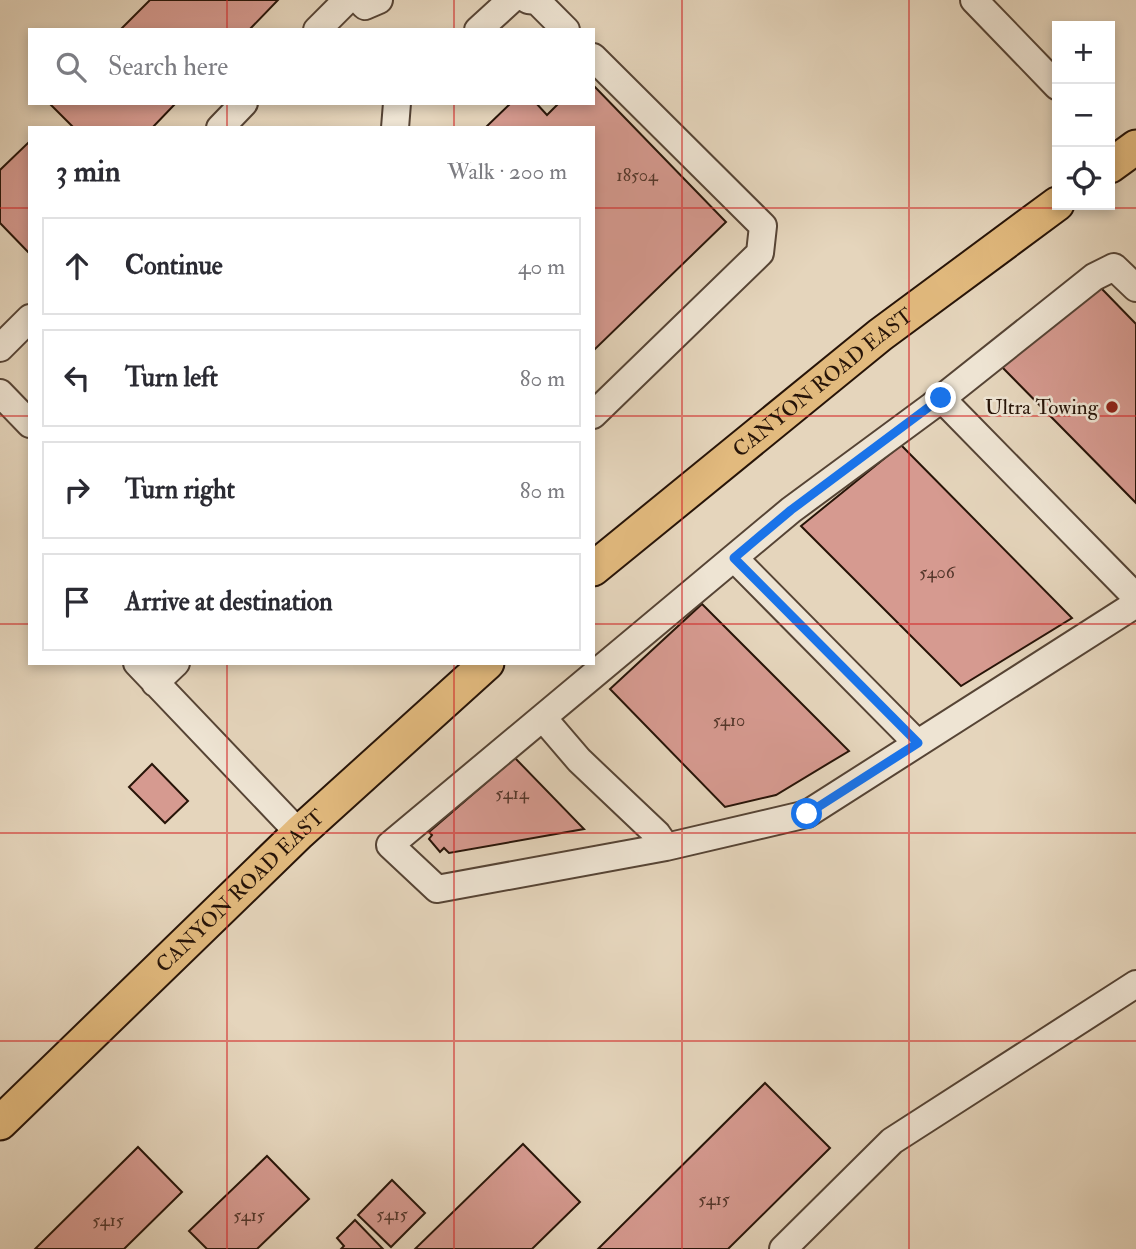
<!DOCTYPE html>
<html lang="en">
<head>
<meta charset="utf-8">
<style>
	body { margin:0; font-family:"IM FELL Double Pica",serif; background:#f7f7f7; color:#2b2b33 }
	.controls { position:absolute; right:21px; top:21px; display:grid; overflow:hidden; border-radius:0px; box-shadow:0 4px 10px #0003 }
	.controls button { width:63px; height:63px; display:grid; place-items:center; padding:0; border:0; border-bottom:2px solid #e1e1e2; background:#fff; color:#2b2b33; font:35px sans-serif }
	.stop { position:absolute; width:21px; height:21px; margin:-16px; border:5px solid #1a73e8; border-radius:50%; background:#fff }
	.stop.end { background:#1a73e8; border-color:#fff; box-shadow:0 2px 7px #0008 }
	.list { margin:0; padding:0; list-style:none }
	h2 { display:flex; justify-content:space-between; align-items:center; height:91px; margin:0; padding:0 28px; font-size:30px }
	h2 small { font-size:23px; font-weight:400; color:#7c7c81 }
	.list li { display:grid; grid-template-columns:46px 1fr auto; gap:21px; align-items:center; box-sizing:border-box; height:98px; margin:0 14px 14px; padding:0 14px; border:2px solid #e1e1e2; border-radius:0px }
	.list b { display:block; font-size:26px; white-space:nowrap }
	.list em { font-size:23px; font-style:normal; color:#7c7c81 }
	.icon { flex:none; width:38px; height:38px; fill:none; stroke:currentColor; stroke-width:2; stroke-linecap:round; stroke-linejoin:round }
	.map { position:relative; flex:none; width:1136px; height:1249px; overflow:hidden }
	.search { position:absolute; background:#fff; box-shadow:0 4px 10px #0003; left:28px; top:28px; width:567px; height:77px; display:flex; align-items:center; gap:18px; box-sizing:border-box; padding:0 24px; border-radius:0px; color:#7c7c81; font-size:26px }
	.panel { position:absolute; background:#fff; box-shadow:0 4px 10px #0003; left:28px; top:126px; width:567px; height:539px; border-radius:0px }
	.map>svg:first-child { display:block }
</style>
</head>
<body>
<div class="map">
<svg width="1136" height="1249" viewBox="0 0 1136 1249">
	<rect width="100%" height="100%" fill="#e5d5bc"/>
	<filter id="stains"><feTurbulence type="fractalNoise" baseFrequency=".00286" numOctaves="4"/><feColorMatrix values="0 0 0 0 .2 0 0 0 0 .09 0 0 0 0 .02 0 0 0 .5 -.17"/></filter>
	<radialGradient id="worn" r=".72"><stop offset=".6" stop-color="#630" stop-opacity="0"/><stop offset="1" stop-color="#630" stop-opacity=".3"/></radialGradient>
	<path fill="#d69a90" stroke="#271408" stroke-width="2" d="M150,0H278L249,30H120Z
		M593,85L726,222L593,351V128H485L511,103H536L547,115L559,103H593Z
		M49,103H176L152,128H74Z
		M30,141V254L0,223V170Z
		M1101,288L1136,324V503L1002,367Z
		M901,445L1072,618L961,686L801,526Z
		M702,604L849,751L776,795L725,807L610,689Z
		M515,758L584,829L449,853L444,848L440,852L429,839L432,835L429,832Z
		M152,764L188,801L165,823L129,787Z
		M765,1083L830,1148L728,1249H598Z
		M523,1144L580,1202L532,1249H415Z
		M138,1147L182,1192L124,1249H35Z
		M267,1156L309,1199L257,1249H207L189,1231Z
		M392,1180L425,1213L391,1247L358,1215Z
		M355,1220L383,1249H341L344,1246L337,1238Z"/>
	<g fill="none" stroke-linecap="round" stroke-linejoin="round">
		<g stroke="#564435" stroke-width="30">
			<path id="minor" d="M359,0L365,6L379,0
				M528,0L537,1L566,30
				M974,0L1057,86
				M317,30L347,0
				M478,30L511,0
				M593,57L763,226L760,253L593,415
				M220,128L244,103
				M395,128L397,103
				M1136,288L1114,267L1094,277L932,406L791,510L390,845L437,889L666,847L807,814L1136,604
				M0,348L30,318
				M0,393L30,424
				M941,398L1136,597
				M734,558L917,743
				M137,663L299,833
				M155,683L176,663
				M543,718L579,760L657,834L666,847
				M783,1249L892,1141L1136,984"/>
		</g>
		<g stroke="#271408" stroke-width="37">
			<g id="major">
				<path d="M1110,166L1136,147"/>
				<path id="s1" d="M593,569L880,335L1057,204"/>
				<path id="s2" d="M0,1123L299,833L487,663"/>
			</g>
		</g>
		<use href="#minor" stroke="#eee4d3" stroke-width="26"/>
		<use href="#major" stroke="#e2ba7e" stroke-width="33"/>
	</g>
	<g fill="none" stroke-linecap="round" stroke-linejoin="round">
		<path stroke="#1a73e8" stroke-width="9" d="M807,814L918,743L734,558L791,510L941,398"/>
	</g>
	<path fill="none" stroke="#d62828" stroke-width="2" stroke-opacity="0.55" d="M227,0V30M454,0V30M682,0V1249M909,0V1249M227,103V128M454,103V128M0,208H30M593,208H1136M0,416H30M593,416H1136M0,624H30M593,624H1136M227,663V1249M454,663V1249M0,833H1136M0,1041H1136"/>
	<circle fill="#8f2418" stroke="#eee4d3" stroke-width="2.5" cx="1112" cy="407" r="7"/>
	<g text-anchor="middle" stroke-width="5" stroke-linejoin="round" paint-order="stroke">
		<g font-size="18" fill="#53362a">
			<text x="637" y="181">18504</text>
			<text x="937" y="578">5406</text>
			<text x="729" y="726">5410</text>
			<text x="512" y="799">5414</text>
			<text x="714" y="1205">5415</text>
			<text x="392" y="1220">5415</text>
			<text x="249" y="1221">5415</text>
			<text x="108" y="1226">5415</text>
		</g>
		<g font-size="21" fill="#271408" stroke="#eee4d3">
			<text dy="7" stroke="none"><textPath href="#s1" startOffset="296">CANYON ROAD EAST</textPath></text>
			<text dy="7" stroke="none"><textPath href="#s2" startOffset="334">CANYON ROAD EAST</textPath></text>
		</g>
		<g font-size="21" fill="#271408" stroke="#eee4d3" text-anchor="end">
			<text x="1098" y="414">Ultra Towing</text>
		</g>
	</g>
	<rect width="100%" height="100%" filter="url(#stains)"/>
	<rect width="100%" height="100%" fill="url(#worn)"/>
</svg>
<div class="controls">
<button>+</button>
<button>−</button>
<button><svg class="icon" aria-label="locate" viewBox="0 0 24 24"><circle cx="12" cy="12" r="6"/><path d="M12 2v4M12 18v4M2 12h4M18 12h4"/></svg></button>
</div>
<div class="stop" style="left:807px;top:814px"></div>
<div class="stop end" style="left:941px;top:398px"></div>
<div class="search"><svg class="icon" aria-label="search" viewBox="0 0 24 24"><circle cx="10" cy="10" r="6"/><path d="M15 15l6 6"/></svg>Search here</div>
<section class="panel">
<h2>3 min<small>Walk · 200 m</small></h2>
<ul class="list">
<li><svg class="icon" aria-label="ahead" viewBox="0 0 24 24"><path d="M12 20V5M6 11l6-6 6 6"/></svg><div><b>Continue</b></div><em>40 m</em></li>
<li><svg class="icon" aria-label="left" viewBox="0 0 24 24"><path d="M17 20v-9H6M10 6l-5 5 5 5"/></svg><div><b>Turn left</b></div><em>80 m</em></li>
<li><svg class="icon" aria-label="right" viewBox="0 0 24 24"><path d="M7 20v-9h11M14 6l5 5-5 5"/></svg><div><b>Turn right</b></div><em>80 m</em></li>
<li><svg class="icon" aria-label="arrive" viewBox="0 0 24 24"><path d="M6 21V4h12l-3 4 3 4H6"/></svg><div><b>Arrive at destination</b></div></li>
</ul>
</section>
</div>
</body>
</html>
